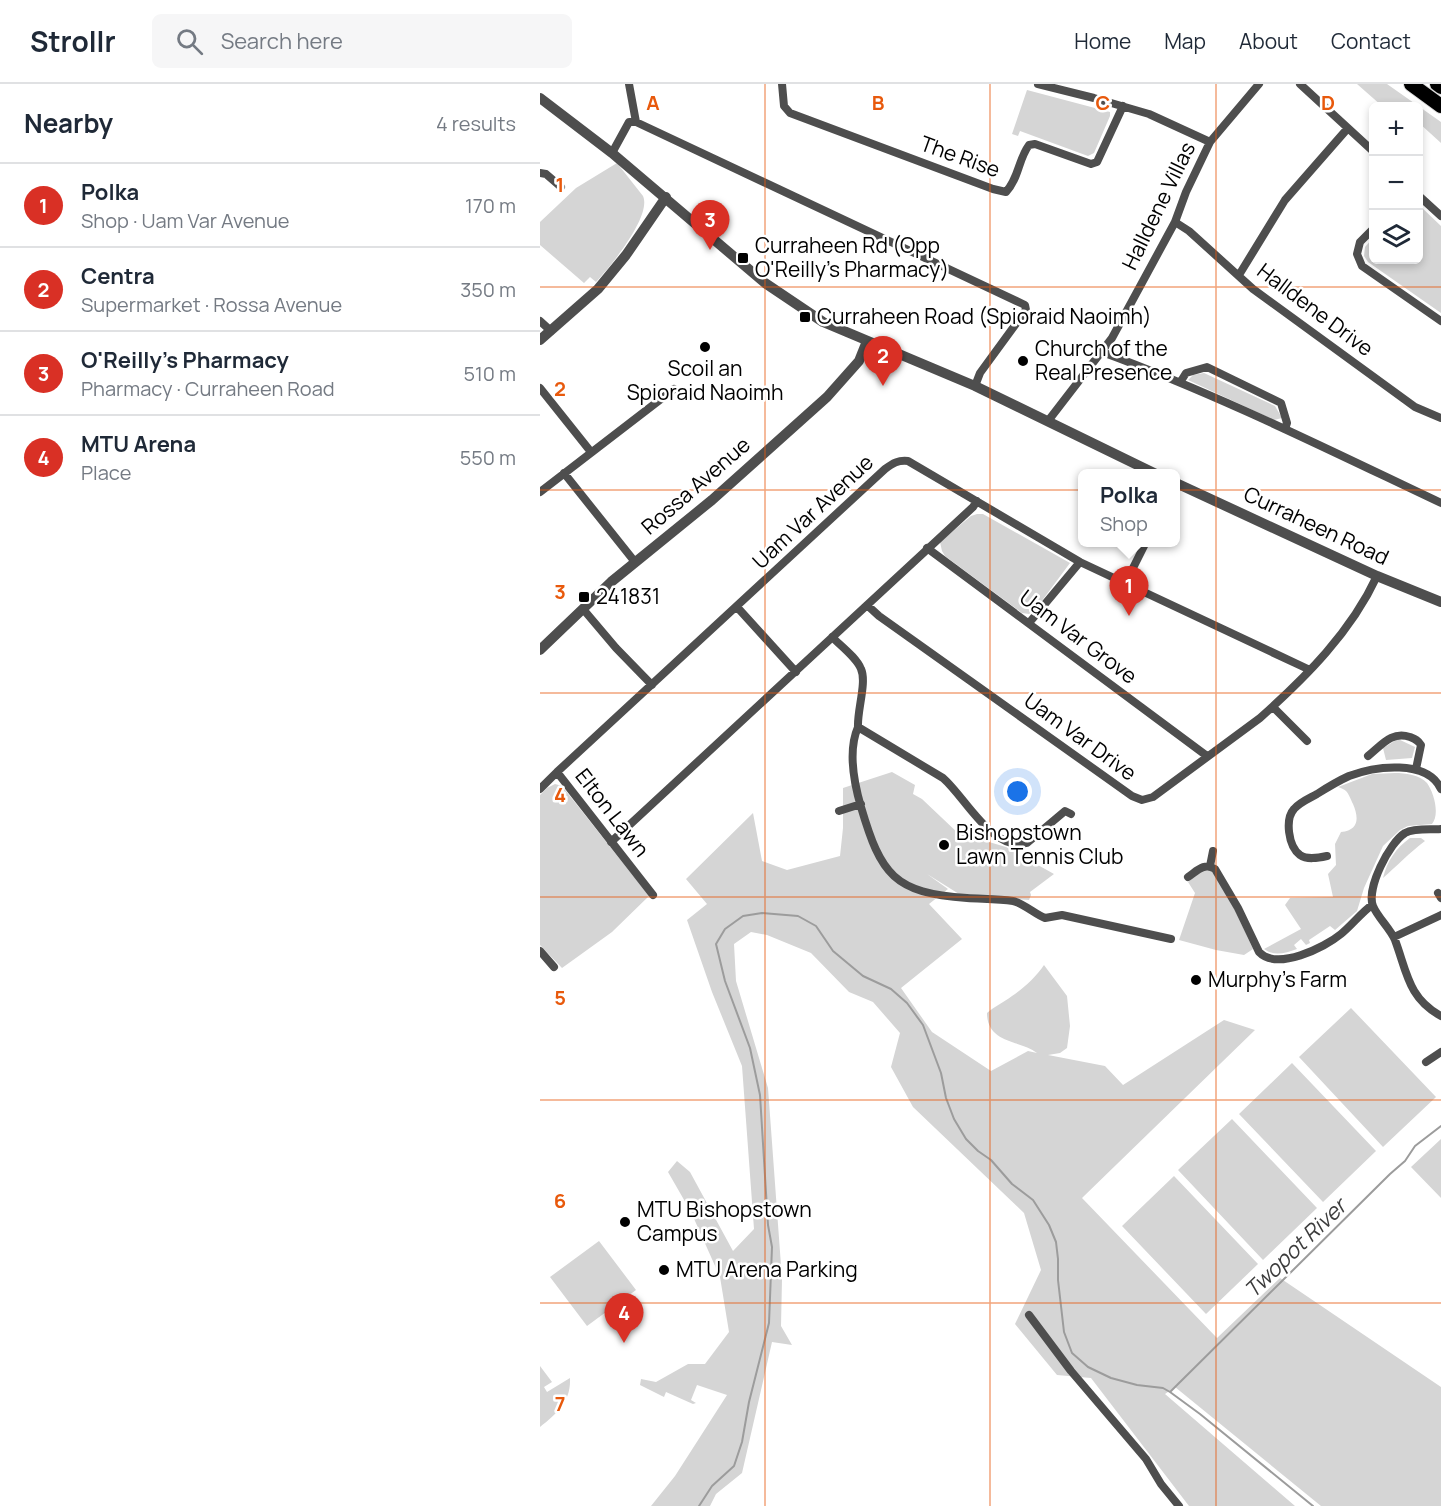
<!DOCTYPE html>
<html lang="en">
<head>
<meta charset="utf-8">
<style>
	body { margin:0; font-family:Manrope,sans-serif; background:#f6f6f7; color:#1f2937 }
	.controls { position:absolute; right:18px; top:18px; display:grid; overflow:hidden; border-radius:9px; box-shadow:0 3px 9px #0003 }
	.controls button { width:54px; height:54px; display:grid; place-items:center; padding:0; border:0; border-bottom:2px solid #e0e1e3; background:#fff; color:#1f2937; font:30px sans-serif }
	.you { position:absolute; left:478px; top:708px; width:21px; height:21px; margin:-15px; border:4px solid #fff; border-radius:50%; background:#1a73e8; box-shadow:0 0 0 9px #1a73e833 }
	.badge { display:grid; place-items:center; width:39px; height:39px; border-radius:50%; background:#d93025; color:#fff; font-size:20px; font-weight:700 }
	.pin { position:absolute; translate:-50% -50px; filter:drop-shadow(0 2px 3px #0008) }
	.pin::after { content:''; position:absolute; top:32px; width:21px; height:18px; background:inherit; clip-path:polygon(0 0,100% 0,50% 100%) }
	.popup { position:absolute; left:538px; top:385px; width:102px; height:78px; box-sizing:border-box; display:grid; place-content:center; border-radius:9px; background:#fff; filter:drop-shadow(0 2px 4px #0005); font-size:20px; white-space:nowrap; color:#747a83 }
	.popup b { font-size:22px; color:#1f2937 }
	.popup::after { content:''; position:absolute; left:50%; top:100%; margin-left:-12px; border:12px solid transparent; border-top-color:#fff }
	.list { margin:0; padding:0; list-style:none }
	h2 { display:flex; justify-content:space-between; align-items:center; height:78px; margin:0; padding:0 24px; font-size:26px }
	h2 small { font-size:20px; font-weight:400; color:#747a83 }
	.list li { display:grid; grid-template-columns:39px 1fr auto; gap:18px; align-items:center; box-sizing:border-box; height:84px; padding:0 24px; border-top:2px solid #e0e1e3 }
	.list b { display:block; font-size:22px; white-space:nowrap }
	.list p { margin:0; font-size:20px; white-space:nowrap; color:#747a83 }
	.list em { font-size:20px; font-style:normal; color:#747a83 }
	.icon { flex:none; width:33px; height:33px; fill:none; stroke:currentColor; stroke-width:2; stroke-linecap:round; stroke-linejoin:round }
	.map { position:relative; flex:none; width:901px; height:1422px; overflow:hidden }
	header { display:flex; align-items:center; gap:36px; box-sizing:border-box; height:84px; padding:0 30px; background:#fff; border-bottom:2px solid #e0e1e3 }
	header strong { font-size:28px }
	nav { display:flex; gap:33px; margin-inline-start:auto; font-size:21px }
	.search { width:420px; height:54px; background:#f6f6f7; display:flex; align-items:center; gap:15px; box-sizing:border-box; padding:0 21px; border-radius:9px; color:#747a83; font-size:22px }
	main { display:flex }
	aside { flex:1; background:#fff }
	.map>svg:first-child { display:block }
</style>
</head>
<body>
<header>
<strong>Strollr</strong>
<div class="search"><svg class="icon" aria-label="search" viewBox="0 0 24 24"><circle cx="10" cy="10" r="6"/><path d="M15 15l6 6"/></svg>Search here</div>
<nav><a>Home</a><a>Map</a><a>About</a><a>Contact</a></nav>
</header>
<main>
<aside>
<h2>Nearby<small>4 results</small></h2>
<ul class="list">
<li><span class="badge">1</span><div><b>Polka</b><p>Shop · Uam Var Avenue</p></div><em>170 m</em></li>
<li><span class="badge">2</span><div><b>Centra</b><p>Supermarket · Rossa Avenue</p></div><em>350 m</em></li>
<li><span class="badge">3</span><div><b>O'Reilly's Pharmacy</b><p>Pharmacy · Curraheen Road</p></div><em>510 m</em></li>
<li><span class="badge">4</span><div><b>MTU Arena</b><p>Place</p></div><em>550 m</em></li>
</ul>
</aside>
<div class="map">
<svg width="901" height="1422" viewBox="0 0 901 1422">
	<rect width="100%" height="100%" fill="#fff"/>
	<path fill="#d5d5d5" d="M817,0H847L901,38V59L879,39L878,22H860L856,18L842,22Z
		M487,6L570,28V32L554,69L548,72L480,47L478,52L472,50Z
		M77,79L103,112C112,132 70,183 56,198L50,193L44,199L0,161V138L36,104Z
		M879,121L901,142V229L828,178L824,172L825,163L833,154L834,176H878Z
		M664,289L735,322L742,334L734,336L648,296L653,291Z
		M437,430H443L530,479L495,526L489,530L482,529L405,472L402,467L400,458L431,432Z
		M858,655L875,663L872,674L846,676L843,664Z
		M352,688L375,701L373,710L382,715L420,751L431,743L449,758L466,763L514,790L490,808L491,811L489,816L419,810L387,790L408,805L389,820L422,855L361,904L392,948L451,987L488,967L497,969C481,956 447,960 447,929C455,922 464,918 472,912C484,904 496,893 504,881L527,912L530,942L527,964L520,969L508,971L565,982L583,1001L684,936L715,946L542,1114L677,1254L740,1194L901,1303V1422H781L635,1303L625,1310L755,1422H649L551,1294L517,1291L475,1240L501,1186L484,1129L373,1023L351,983L360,949L333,918L309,908L271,869L227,851L211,848L194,860L196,897L228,1004L242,1195L241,1242L252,1261L232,1258L202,1389L176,1410L170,1422H111L135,1392L187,1311L157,1301L151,1316L156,1319L153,1320L126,1308L124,1313L100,1301L101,1295L116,1298L148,1280H165L189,1248L180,1193L151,1128L128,1088L137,1077L150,1088L193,1167L214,1145L202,982L172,908L147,836L167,820L146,795L213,729L222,777L247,786L300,772L303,744V704Z
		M855,689C865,689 880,691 887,699C894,709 900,730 892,740L868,742L860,746L843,762L824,804L817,827L795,846L790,842L769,856L770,859L766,861L761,855L754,861L757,865C745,869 735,873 724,865L761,845L745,821L750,814L793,813L788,790L796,781L795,760L801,748C819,746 819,734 813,720C811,716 809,710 806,707C804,705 801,704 798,703L832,690Z
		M15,700L22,702L109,812L72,848L22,884L0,861V711L7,704Z
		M870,754H881L885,757C869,769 857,782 843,794C847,777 856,764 870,754Z
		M662,786L671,787L674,790L692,820L713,865L704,871L676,866L639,856L655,809L648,798Z
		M811,924L896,1013L843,1063L759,973Z
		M752,979L836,1067L783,1118L699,1030Z
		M692,1035L777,1124L723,1176L638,1086Z
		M901,1055V1114L871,1083Z
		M634,1092L718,1180L666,1230L582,1142Z
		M59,1157L96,1206L47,1242L10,1193Z
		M0,1282L12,1298L4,1303L7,1308L30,1294C31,1318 17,1329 0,1343Z"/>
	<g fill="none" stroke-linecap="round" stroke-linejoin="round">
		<path stroke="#9c9c9c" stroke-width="2" d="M630,1308L850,1090L865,1077L875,1062L901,1042
			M159,1422L172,1402L194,1382L202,1358L209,1318L229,1239L232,1163L228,1141L220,1011L210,964L185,897L176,860L185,845L203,832L222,829L258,832L276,842L293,867L323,892L351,905L367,919L383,941L401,989L406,1014L414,1035L426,1055L438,1067L451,1076L472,1100L493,1116L509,1141L516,1158L518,1175V1196L524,1248L532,1269L548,1283L571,1294L597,1301L623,1304L630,1308L660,1330L773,1422"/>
		<g stroke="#dbdbdb" stroke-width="16">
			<path id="trunk" d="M871,0L901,22
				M897,0L901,3"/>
		</g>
		<path stroke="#4e4e4e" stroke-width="8" d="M89,0L96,38
			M242,0L244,22L250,29L453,105L466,108C479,94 478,76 489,61L495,60L551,80L557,78L583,22
			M498,0L554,14L609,30L670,58
			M760,0L834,68
			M72,69L89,38H96L485,221L486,226L440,289L435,302
			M0,89L6,90L21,103
			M878,111L901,132
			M635,138L649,147L713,205L875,323L901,334
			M834,144L820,158L817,170L822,182L901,237
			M699,191L745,116L808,44
			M0,237L11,247
			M562,268C679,311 789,366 901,419
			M641,297L646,289L667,283L741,319L747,339L745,345
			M0,304L51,368
			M508,337L572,254L635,138L646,108L670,58L719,0
			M24,389L95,478
			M0,408L134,305
			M387,464L667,672
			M585,500L606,458
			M327,521L339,532L592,712L602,716L613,713L720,634C766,593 811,548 837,492
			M197,523L256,588
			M43,525L76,564L112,601
			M489,539L540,478
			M292,553C301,562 317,574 321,585C327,598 317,627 318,643L403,694C426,714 452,768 487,759L525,727L531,730
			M733,623L767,657
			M318,643C308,666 314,699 321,723C341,791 354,809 427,814C442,815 458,815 473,817C483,819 495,830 505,834L522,831L631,855
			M828,672C842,661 851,647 870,653C875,655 878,656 881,661L876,685
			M17,688L345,385C353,379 358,376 368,377L540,478L770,586
			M0,705L17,688L113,811
			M299,727L321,720
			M901,745C890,746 875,744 865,749C849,759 826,805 833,822C838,834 850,844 855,856C867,888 868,914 901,932
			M71,758L433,423L437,417
			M787,772C778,774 767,776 760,771C748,762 745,735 754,725C760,718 770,714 777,710C788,703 798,697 809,692C835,682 887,675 901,705
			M670,782L673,767
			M648,793C657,787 664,778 675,785L698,824L719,868C737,887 784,864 801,850C812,841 821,829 832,821
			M898,809L901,814
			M854,853L901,831
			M0,867L14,883
			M886,978L901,968
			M489,1231L531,1287L606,1375L621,1400L639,1422"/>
		<path stroke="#4e4e4e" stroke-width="10" d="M0,14L72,69L225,199L283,238L435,302L616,390
			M0,256L58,205L86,171L126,113
			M636,399L837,492L901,518
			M0,566L71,498L172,416L287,313L319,277L327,257"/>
		<use href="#trunk" stroke="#000" stroke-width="14"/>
	</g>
	<path fill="none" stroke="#e8590c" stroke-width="1.5" stroke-opacity="0.55" d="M225,0V1422M450,0V1422M676,0V1422M0,203H901M0,406H901M0,609H901M0,813H901M0,1016H901M0,1219H901"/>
	<g fill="#000" stroke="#fff" stroke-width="2">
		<rect x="197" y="168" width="12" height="12" rx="3"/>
		<rect x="259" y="227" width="12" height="12" rx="3"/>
		<circle cx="165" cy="263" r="6"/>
		<circle cx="483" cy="277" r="6"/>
		<rect x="38" y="507" width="12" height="12" rx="3"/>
		<circle cx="404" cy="761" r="6"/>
		<circle cx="656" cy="896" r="6"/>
		<circle cx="85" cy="1138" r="6"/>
		<circle cx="124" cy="1186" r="6"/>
	</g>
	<g text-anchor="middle" stroke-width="5" stroke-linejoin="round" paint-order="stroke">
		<g font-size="21" fill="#000" stroke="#fff">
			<text transform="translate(420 73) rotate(20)" y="7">The Rise</text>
			<text transform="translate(619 122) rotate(-64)" y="7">Halldene Villas</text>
			<text transform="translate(775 226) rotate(37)" y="7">Halldene Drive</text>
			<text transform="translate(156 402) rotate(-41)" y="7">Rossa Avenue</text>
			<text transform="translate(273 428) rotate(-43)" y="7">Uam Var Avenue</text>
			<text transform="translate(776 442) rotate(25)" y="7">Curraheen Road</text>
			<text transform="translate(538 553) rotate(37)" y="7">Uam Var Grove</text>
			<text transform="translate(540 653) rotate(36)" y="7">Uam Var Drive</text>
			<text transform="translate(72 729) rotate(52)" y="7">Elton Lawn</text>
		</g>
		<g font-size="21" fill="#000" stroke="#fff" text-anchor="start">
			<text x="215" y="169">Curraheen Rd (Opp<tspan x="215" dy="24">O'Reilly's Pharmacy)</tspan></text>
			<text x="277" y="240">Curraheen Road (Spioraid Naoimh)</text>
			<text x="495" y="272">Church of the<tspan x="495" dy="24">Real Presence</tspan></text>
			<text x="165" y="292" text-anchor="middle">Scoil an<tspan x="165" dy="24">Spioraid Naoimh</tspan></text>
			<text x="56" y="520">241831</text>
			<text x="416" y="756">Bishopstown<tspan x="416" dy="24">Lawn Tennis Club</tspan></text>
			<text x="668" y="903">Murphy's Farm</text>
			<text x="97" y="1133">MTU Bishopstown<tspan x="97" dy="24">Campus</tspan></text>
			<text x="136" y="1193">MTU Arena Parking</text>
		</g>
		<g font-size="22" font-style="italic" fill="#3d3d3d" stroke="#fff">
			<text transform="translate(755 1164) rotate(-44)" y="8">Twopot River</text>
		</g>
	</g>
	<g font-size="20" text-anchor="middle" font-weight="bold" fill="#e8590c" stroke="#fff" stroke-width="5" stroke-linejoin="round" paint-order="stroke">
		<text x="113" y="26">A</text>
		<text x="338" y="26">B</text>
		<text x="563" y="26">C</text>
		<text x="788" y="26">D</text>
		<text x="20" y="108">1</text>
		<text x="20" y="312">2</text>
		<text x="20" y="515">3</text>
		<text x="20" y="718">4</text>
		<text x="20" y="921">5</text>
		<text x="20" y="1124">6</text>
		<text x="20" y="1327">7</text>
	</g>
</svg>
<div class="controls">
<button>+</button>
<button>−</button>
<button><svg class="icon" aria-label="layers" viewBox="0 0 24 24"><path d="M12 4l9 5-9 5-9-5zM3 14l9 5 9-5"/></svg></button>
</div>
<div class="you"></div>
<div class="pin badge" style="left:589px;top:532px">1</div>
<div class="popup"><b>Polka</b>Shop</div>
<div class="pin badge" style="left:343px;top:302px">2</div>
<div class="pin badge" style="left:170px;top:166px">3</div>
<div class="pin badge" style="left:84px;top:1259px">4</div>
</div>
</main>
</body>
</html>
